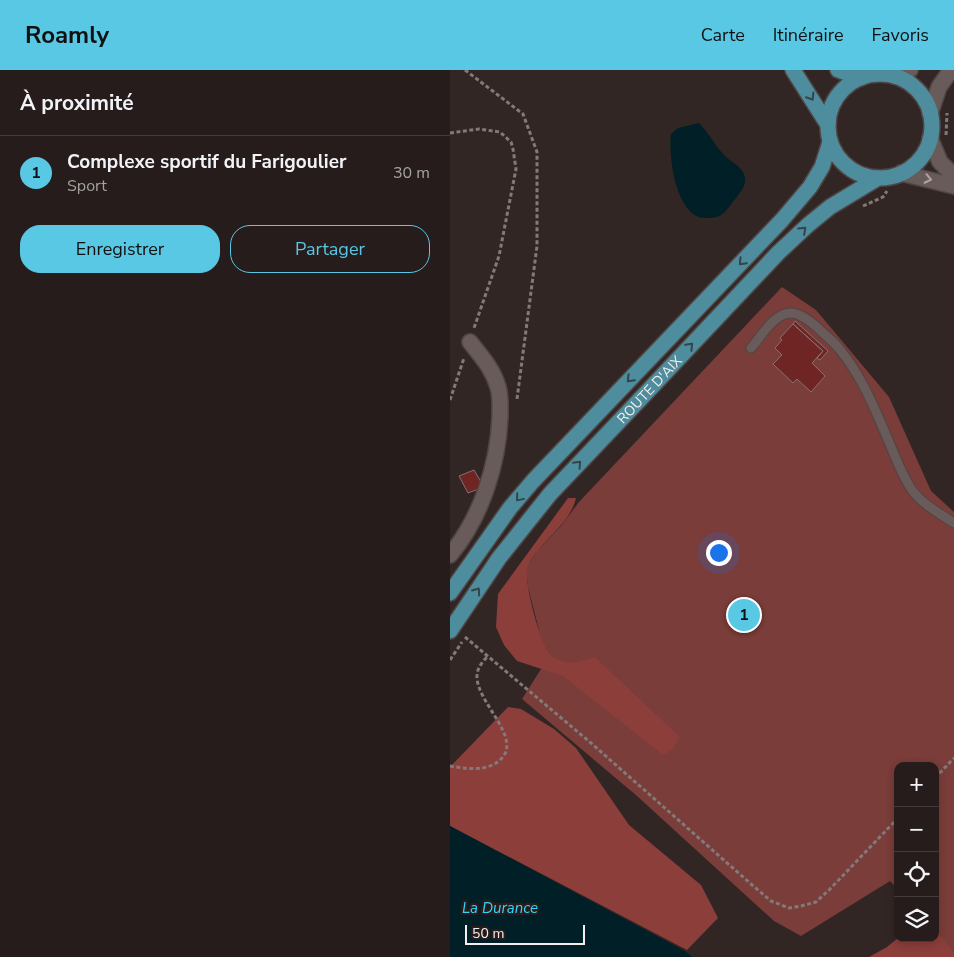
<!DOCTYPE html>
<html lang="fr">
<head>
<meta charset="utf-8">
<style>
	body { margin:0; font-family:"Nunito Sans",sans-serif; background:#2e2525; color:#f1f3f6 }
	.controls { position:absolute; right:15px; bottom:15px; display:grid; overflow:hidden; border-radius:10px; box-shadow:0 2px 8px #0003 }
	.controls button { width:45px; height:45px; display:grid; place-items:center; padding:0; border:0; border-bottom:1px solid #423a3b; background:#261c1c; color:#f1f3f6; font:25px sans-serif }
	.scale { position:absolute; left:15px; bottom:12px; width:120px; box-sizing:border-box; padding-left:5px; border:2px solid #f6eeed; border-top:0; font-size:14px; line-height:18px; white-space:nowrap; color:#f6eeed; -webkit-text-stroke:4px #281d1c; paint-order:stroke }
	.you { position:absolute; left:268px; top:482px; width:18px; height:18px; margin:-12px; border:4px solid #fff; border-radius:50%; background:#1a73e8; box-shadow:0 0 0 8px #1a73e833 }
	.badge { display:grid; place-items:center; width:32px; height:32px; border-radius:50%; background:#58c8e4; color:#111; font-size:16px; font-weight:700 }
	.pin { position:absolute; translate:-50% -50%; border:2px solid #fff; box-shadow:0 1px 5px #0006 }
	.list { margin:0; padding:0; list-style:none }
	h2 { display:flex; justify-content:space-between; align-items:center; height:65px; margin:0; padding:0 20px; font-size:21px }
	h2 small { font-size:16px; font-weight:400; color:#a4a1a3 }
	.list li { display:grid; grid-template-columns:32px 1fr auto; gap:15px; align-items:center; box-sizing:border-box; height:75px; padding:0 20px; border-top:1px solid #423a3b }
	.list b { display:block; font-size:19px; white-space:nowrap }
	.list p { margin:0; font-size:16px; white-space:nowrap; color:#a4a1a3 }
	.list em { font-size:16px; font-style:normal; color:#a4a1a3 }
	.actions { display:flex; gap:10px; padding:15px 20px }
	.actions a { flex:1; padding:11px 0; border:1px solid #58c8e4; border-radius:20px; text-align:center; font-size:18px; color:#58c8e4 }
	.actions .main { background:#58c8e4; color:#111 }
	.icon { flex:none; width:28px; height:28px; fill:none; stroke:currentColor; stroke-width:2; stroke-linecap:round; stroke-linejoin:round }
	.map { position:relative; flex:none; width:504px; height:887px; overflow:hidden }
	header { display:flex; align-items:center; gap:30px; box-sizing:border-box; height:70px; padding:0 25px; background:#58c8e4; color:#111 }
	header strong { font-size:24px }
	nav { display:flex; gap:28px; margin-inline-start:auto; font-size:18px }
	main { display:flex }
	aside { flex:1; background:#261c1c }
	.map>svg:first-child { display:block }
</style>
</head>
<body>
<header>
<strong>Roamly</strong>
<nav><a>Carte</a><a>Itinéraire</a><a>Favoris</a></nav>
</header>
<main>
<aside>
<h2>À proximité<small></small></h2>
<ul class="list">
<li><span class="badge">1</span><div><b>Complexe sportif du Farigoulier</b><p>Sport</p></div><em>30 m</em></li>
</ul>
<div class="actions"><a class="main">Enregistrer</a><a>Partager</a></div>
</aside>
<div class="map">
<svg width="504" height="887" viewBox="0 0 504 887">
	<rect width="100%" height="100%" fill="#322625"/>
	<path fill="#7a3d39" d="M332,217L366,240L439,327L481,421L504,442V884L485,862V696H448V819L440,811L351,866L324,851L187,726L72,629L100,585L92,572L78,517L76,498L87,481L111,456L129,432Z"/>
	<path fill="#8b3e3a" d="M118,428H126C119,457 90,470 78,496C72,507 91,579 102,586C118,597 128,592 145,587L230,667L223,679L213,685L113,606L67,591L54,575L46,557L48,524Z
		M58,637L71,639L104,659L126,678L179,755L251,815L268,848L237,880L0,756V697Z
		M485,859L504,882V887H419L437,877L448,868H485Z"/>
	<path fill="#001f27" d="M249,53C259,63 265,76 275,86C281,92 291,96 294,104C298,113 291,122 286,128C281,134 277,141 271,145C267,148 261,148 256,148C226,149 218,86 221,64L228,58Z
		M0,756L235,881L242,887H0Z"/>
	<path fill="#6e2523" stroke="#817271" d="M345,251L378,281L370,290L367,288L373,281L343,254Z
		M343,254L373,281L362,293L375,306L361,322L347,309L343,313L323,294L332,285L325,278L332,270L330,268Z
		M24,400L34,417L18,423L9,406Z"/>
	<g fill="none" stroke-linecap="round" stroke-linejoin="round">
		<g stroke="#4f4544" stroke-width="11">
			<path id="service" d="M301,278C311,267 323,244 340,243C352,243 365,255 372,262C379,268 386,274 391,281C409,303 422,332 433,358C442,378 449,399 460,417C470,433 489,443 504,453"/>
		</g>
		<g stroke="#4f4544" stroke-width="18">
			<path id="minor" d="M480,68L490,92L504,106
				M451,103L504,116
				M0,485C31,448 48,395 50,347C50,337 51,327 48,317C43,299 31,286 20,272"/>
		</g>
		<g stroke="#4f4544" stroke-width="18">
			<path id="secondary" d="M444,6L460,0
				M480,44L489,17L501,0"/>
		</g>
		<g stroke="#4f4544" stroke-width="18">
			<g id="primary">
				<path d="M343,0L378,55"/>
				<path d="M388,0L411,8"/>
				<circle cx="430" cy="56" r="52"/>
				<path d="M0,523L60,438L83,411L332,150L360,117L372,97L380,72"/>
				<path id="s1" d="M0,561L49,488L100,424L196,323L328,183L358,155L380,137L428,108"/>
			</g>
		</g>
		<path stroke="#837978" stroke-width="3" stroke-dasharray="4 2.5" stroke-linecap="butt" d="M15,0L73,44L87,82V176L67,329
			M0,63L29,59L50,62L61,72L63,79L66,99L49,186L24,258
			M496,65L497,43
			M413,136L433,127L437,121
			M0,330L14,288
			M15,567L141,673L301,814L321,831L339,838L351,836L366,832L380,819L448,748
			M0,590L12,572
			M0,696C17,699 38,702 51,689C73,668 26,632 27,606C27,598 33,591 38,586
			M485,708L504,688"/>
		<use href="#service" stroke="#695b5a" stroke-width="9"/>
		<use href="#minor" stroke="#695b5a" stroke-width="15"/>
		<use href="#secondary" stroke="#695b5a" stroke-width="15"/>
		<use href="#primary" stroke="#4d8d9d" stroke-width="15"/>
	</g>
	<defs><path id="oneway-chevron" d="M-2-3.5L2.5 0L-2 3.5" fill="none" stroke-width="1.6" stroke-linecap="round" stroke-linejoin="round" transform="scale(1.25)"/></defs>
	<g stroke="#354449">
		<use href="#oneway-chevron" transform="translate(361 27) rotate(58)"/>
		<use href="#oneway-chevron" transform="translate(353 160) rotate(-43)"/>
		<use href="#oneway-chevron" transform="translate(292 192) rotate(133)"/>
		<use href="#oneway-chevron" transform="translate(240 276) rotate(-46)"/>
		<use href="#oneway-chevron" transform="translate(180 309) rotate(134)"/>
		<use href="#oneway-chevron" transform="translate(128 394) rotate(-47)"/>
		<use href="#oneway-chevron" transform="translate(69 428) rotate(130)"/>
		<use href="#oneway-chevron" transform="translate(27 521) rotate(-55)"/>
	</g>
	<use stroke="#b0a4a4" href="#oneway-chevron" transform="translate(478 109) rotate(12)"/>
	<g text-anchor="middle" stroke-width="5" stroke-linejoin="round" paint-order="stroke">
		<g font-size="14" fill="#f6eeed" stroke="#281d1c">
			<text dy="5" stroke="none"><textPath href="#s1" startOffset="314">ROUTE D'AIX</textPath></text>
		</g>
		<g font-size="15" font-style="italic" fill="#31d6f9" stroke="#281d1c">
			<text x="50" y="843">La Durance</text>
		</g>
	</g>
</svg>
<div class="controls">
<button>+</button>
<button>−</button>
<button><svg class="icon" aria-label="locate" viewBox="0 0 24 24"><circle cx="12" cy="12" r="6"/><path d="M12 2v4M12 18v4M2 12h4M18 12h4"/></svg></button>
<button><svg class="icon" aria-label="layers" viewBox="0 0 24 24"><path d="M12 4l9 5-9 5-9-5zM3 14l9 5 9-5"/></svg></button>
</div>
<div class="scale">50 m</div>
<div class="you"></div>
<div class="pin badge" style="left:294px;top:545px">1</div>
</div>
</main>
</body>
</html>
